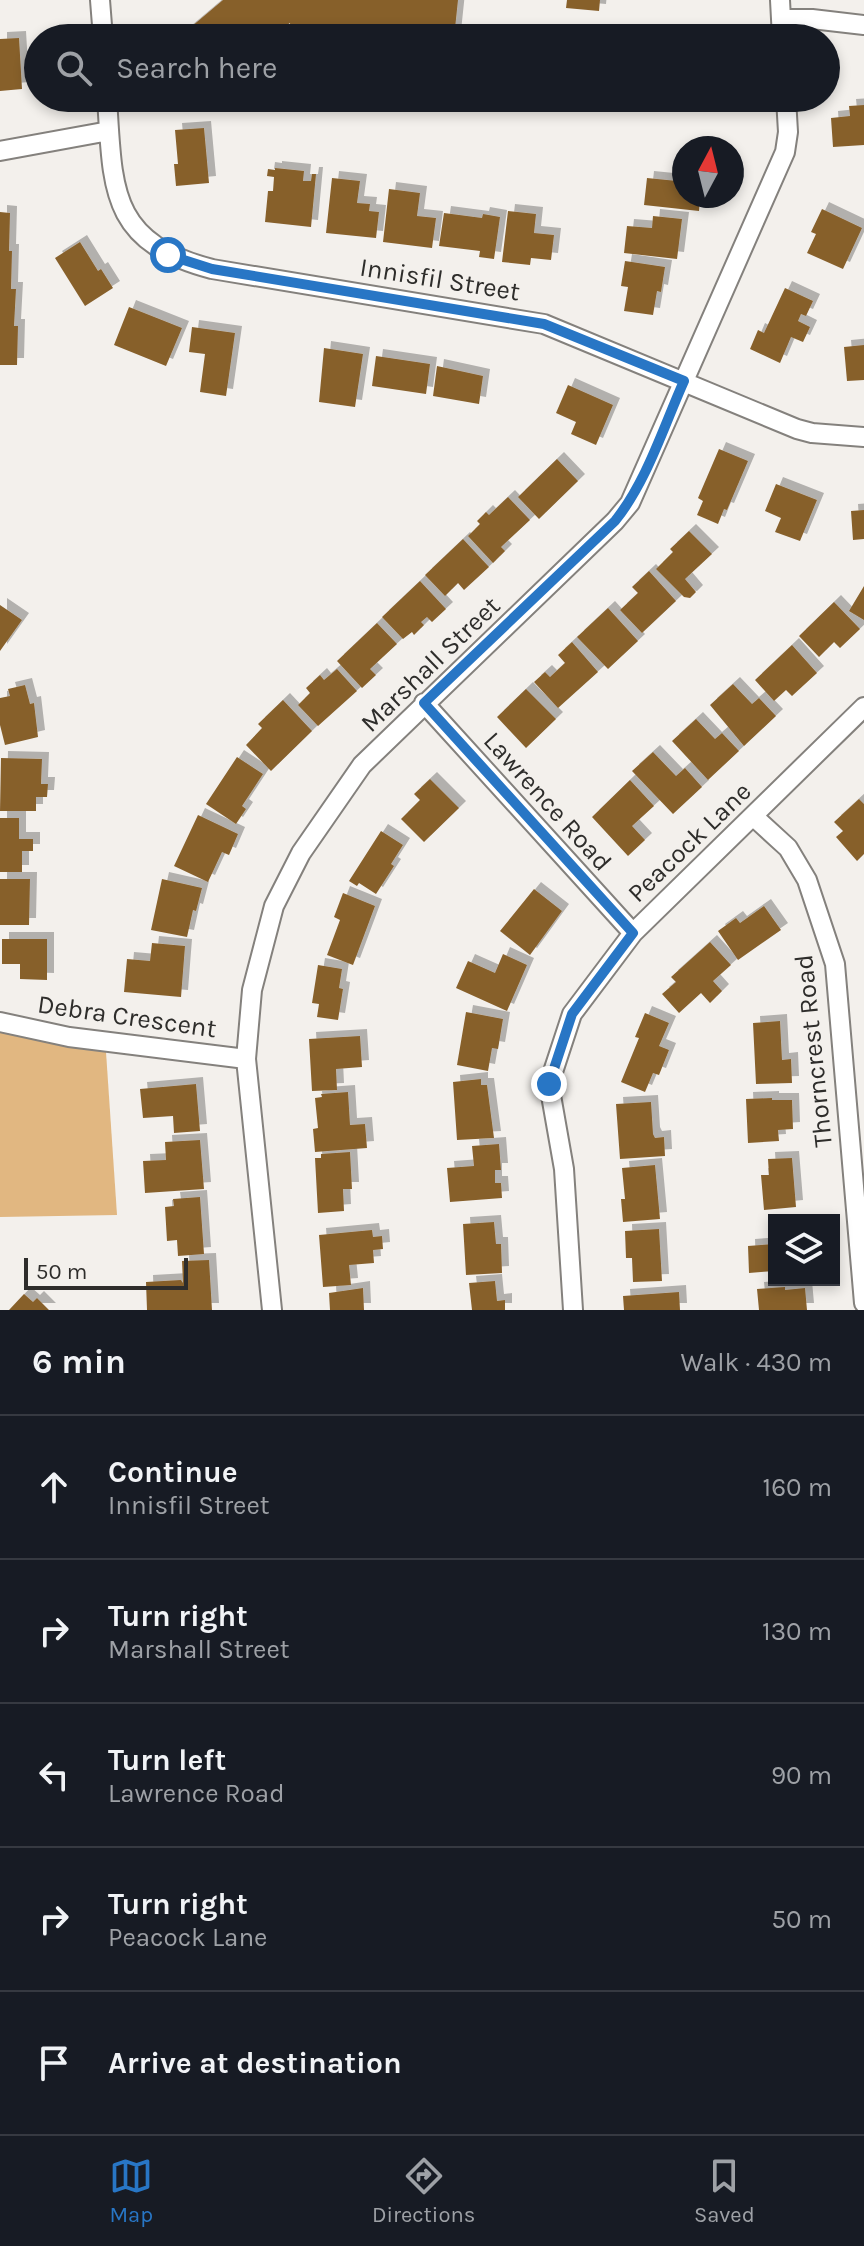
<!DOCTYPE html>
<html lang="en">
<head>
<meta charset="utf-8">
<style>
	body { margin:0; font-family:Karla,sans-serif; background:#20242c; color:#f1f3f6 }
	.controls { position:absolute; right:24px; bottom:24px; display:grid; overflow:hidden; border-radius:0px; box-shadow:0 4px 12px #0003 }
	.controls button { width:72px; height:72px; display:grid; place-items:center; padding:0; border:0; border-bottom:2px solid #363941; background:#171b24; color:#f1f3f6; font:40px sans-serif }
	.compass { position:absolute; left:672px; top:136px; width:72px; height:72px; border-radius:50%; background:#171b24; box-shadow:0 4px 12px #0003; rotate:7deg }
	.scale { position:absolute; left:24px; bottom:20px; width:164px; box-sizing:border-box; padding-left:8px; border:4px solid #2e2d2b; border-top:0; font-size:22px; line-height:28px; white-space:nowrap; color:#2e2d2b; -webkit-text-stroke:6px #f3f0ec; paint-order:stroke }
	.stop { position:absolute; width:24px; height:24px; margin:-18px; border:6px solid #2876c5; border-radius:50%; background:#fff }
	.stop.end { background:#2876c5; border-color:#fff; box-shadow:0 2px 8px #0008 }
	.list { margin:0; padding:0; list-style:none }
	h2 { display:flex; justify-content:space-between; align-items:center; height:104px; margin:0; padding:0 32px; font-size:34px }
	h2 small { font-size:26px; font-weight:400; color:#9ea1a6 }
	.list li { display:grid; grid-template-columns:52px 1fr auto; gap:24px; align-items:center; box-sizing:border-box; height:144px; padding:0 32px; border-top:2px solid #363941 }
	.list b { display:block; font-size:30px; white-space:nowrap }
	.list p { margin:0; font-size:26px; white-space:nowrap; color:#9ea1a6 }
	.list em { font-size:26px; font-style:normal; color:#9ea1a6 }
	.icon { flex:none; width:44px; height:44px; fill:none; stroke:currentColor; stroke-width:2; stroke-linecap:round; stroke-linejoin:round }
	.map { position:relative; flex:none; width:864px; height:1310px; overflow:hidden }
	.search { position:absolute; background:#171b24; box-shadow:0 4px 12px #0003; left:24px; right:24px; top:24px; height:88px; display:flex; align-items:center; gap:20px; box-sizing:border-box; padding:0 28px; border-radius:44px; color:#9ea1a6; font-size:30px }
	.sheet { height:824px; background:#171b24 }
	nav { display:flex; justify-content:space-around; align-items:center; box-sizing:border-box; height:112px; border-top:2px solid #363941; background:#171b24; font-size:22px; color:#9ea1a6 }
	nav a { display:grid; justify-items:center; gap:4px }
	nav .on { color:#2876c5 }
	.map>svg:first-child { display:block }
</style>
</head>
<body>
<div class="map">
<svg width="864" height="1310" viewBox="0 0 864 1310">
	<defs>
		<filter id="shadow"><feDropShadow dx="7" dy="-7" stdDeviation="0" flood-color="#0004"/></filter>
	</defs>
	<rect width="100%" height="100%" fill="#f3f0ec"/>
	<path fill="#e1b781" d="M0,1020L106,1052L117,1215L0,1217Z"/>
	<path fill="#87602c" filter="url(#shadow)" d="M223,0H458L454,38H291L290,23L268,38H178Z
		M567,0H600L599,11L566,8Z
		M19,38L22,89L0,91V39Z
		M338,98H390L389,109L338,106Z
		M479,98H513L512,108L478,104Z
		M864,105V145L833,147L831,118L850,116L849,106Z
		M204,128L209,183L176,186L174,164H178L175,130Z
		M275,168L304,171L303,181H311L312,174H316L311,227L265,222L268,191H273L274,177L267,176L268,169L275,170Z
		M679,168L684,169V196H700L699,211L644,205L647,178L677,181Z
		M332,178L360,181L357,203L370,204L369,211L379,212L376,238L326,233Z
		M389,189L420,193L417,216L436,218L432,248L383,242Z
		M822,209L862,228L843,269L807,253L816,234L811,232Z
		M508,211L536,214L534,233L554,235L551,260L531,258L530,265L502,262Z
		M0,212L10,213L9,251H12L11,289H16L14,326H18L17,365H0Z
		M444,213L482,218L483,214L500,217L494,259L479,257L480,251L439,246Z
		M653,216L682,219L677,259L624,253L627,226L652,228Z
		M80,242L98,271L101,269L113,288L85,306L55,258Z
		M625,261L665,267L661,292L657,291L653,315L624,311L628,287L621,286Z
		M785,288L813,301L806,316L801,314L798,321L810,327L803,342L791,337L780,363L750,349L758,330L764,333Z
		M129,307L182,328L166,366L114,345Z
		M192,327L235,333L226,396L200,392L205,354L189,352Z
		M864,345V380L847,381L844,347Z
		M324,348L363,354L355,407L319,402Z
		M376,356L430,364L426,394L372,386Z
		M437,366L483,376L479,404L433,396Z
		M568,385L613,405L596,445L571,434L576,422L556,413Z
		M719,449L748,461L727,510L724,509L718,524L697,515L703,501L698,498Z
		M557,459L578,481L539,519L518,497Z
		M776,484L817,500L800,541L775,532L781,518L765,511Z
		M508,497L530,520L501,547L505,551L493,563L468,536L480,524L477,521L486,512L489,515Z
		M864,510V539L853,540L851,511Z
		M689,531L712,554L685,579L696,592L690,598L684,597L656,569L673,552L670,549Z
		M463,539L489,567L464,590L458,583L445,596L425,575Z
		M649,571L676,601L642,633L620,610L638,593L632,587Z
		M420,581L446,609L432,622L427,617L421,622L424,625L414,635L412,632L403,639L382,617Z
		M864,586V620L849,611Z
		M834,602L860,629L840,648L834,642L819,657L799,636Z
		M0,605L22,620L0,651Z
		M608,608L638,641L608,669L577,637Z
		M377,623L397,644L370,669L376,675L362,688L337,661Z
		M572,642L598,672L558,708L534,682L545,672L550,677L565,663L558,655Z
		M792,645L817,673L792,696L786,690L774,701L755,680Z
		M337,669L357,691L318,726L298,705L310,693L306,688L320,675L324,680Z
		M733,684L752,704L759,698L776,716L744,746L710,705Z
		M25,685L30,704L34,703L38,737L5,745L0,725V698L10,696L8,689Z
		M526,689L556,719L526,748L497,717Z
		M283,700L312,731L271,771L246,745L262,728L258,724Z
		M696,719L715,739L722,733L739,751L708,780L672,741Z
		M653,752L676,776L685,768L702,787L673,814L632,771Z
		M237,757L263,774L242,806L246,809L236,824L206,804Z
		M1,758L42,759L41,784H48L47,797H36V811H0Z
		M430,779L459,808L424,842L401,819L420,800L414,794Z
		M630,780L654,806L632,826L645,840L628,856L592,817Z
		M859,799L864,804V854L857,861L836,837L843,831L834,822Z
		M198,815L238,834L229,855L222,852L208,882L174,866Z
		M0,818H19V839H33V851H22V872H0Z
		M381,831L403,845L391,864L394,866L376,894L359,883L357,886L349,881Z
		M0,879H30L29,925H0Z
		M162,879L202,888L196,911L193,910L187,937L151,930Z
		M534,889L562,911L530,955L500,931Z
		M343,893L375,906L353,965L327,955L340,920L334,917Z
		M764,906L781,930L738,960L718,931L736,918L740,923Z
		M2,939H47V980L20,979V964H2Z
		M710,942L731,965L713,981L722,991L710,1003L701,993L679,1013L662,994L676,982L671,977Z
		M152,943L185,946L181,997L124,992L127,959L150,961Z
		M503,954L527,965L507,1011L456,988L468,961L495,973Z
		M318,965L342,969L339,988L343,989L338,1020L317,1017L319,1004L312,1003Z
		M466,1012L503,1019L498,1049L492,1048L488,1071L457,1065Z
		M645,1013L669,1023L659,1046L669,1050L659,1075L653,1073L645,1092L621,1082L639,1038L635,1037Z
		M780,1021L782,1060L791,1059L792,1083L756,1084L753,1023Z
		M360,1036L362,1067L336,1069L337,1090L312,1091L309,1039Z
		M481,1079V1085H487L494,1138L457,1140L453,1082Z
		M196,1084L200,1131L174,1133L173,1116L143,1118L140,1089Z
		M348,1092L350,1125L365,1124L367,1148L315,1152L313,1129L318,1128L315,1098L322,1097L321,1094Z
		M772,1098V1100H792L793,1129L778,1130L779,1141L748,1143L746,1099Z
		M651,1102L653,1134L655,1138L664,1137L665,1156L620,1159L616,1104Z
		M200,1140L204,1189L145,1193L143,1161L166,1160L165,1142Z
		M499,1144L501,1170H495V1183H501L502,1198L450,1202L447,1168L474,1166L472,1146Z
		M350,1152L352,1189H343L344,1211L318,1213L315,1158H321V1154Z
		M792,1158L796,1207L764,1210L761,1175H769L768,1159Z
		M655,1165L660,1219L623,1222L621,1199H625L622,1168Z
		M200,1197L204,1254L178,1256L177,1240L167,1241L165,1207L174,1206L173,1199Z
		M494,1222L496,1244H501L502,1273L466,1275L463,1224Z
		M659,1229L662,1281L633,1282L632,1258H626L625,1231Z
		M372,1230L373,1237L382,1236L383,1249L373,1250L374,1263L349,1265L351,1285L323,1287L319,1235Z
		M774,1244V1271L749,1273L748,1246Z
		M209,1260L212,1310H147L146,1282L181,1280L183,1283L182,1261Z
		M495,1281L497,1301L505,1300V1310H472L469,1283Z
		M785,1287V1290L805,1288L807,1310H759L757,1289Z
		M363,1288L364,1310H330L329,1293Z
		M679,1292L680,1310H624L623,1296Z
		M24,1294L33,1302L37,1298L49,1310H9Z"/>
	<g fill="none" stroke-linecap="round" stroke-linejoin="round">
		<g stroke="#84817d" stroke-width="22">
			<path id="street" d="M100,0L103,38
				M780,0L782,38
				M781,19H812L864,25
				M107,98C113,190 109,242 212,269L544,324L797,429L812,433L864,437
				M0,151L109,131
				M424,703L633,933
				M753,816L788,848L807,880L835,964L864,1303
				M0,1022L69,1037L246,1059
				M272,1310L246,1059L252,990L274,906L301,853L362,765L615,521L630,503L785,152L788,132L786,98
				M573,1310L564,1169L549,1084L572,1014L633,933L864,707"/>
		</g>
		<use href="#street" stroke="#fff" stroke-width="18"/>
	</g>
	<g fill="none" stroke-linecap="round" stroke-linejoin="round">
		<path stroke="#2876c5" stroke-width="10" d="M168,255L212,269L544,324L684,381C663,428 647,481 615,521L424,703L633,933L572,1014L549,1084"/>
	</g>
	<g text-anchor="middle" stroke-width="8" stroke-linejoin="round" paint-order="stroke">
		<g font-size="26" fill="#2e2d2b" stroke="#f3f0ec">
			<text transform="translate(440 279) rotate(9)" y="9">Innisfil Street</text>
			<text transform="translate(430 664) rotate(-44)" y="9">Marshall Street</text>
			<text transform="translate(548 801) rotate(48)" y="9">Lawrence Road</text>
			<text transform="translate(689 842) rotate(-44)" y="9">Peacock Lane</text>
			<text transform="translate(127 1016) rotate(8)" y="9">Debra Crescent</text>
			<text transform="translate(813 1051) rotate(-96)" y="9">Thorncrest Road</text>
		</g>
	</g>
</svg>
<div class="controls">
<button><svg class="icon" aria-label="layers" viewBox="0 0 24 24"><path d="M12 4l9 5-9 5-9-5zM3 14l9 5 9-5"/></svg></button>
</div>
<svg class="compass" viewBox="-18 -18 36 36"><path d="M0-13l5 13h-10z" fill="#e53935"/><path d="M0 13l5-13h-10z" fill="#9ea1a6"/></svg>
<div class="scale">50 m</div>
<div class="stop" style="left:168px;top:255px"></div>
<div class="stop end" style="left:549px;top:1084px"></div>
<div class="search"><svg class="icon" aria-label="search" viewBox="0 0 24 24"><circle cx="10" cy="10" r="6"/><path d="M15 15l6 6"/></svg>Search here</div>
</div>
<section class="sheet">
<h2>6 min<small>Walk · 430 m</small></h2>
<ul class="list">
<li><svg class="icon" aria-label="ahead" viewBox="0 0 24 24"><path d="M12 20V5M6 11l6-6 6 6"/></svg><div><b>Continue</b><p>Innisfil Street</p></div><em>160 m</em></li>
<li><svg class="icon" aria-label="right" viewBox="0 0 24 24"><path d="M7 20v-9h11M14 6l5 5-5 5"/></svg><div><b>Turn right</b><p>Marshall Street</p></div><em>130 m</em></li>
<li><svg class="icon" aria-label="left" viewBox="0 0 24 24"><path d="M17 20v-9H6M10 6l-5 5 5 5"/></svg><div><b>Turn left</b><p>Lawrence Road</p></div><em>90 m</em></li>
<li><svg class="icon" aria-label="right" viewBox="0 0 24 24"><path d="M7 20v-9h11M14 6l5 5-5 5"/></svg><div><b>Turn right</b><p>Peacock Lane</p></div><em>50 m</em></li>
<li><svg class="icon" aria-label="arrive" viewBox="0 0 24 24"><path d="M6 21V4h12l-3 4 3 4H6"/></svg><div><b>Arrive at destination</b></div></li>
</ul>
</section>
<nav>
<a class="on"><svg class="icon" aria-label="map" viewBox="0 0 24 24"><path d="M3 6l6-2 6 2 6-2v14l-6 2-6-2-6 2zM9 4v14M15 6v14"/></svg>Map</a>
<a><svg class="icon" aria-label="directions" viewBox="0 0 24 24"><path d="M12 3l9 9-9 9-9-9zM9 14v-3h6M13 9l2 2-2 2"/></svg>Directions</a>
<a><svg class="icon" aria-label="saved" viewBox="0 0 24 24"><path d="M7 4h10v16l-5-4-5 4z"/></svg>Saved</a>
</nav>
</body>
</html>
